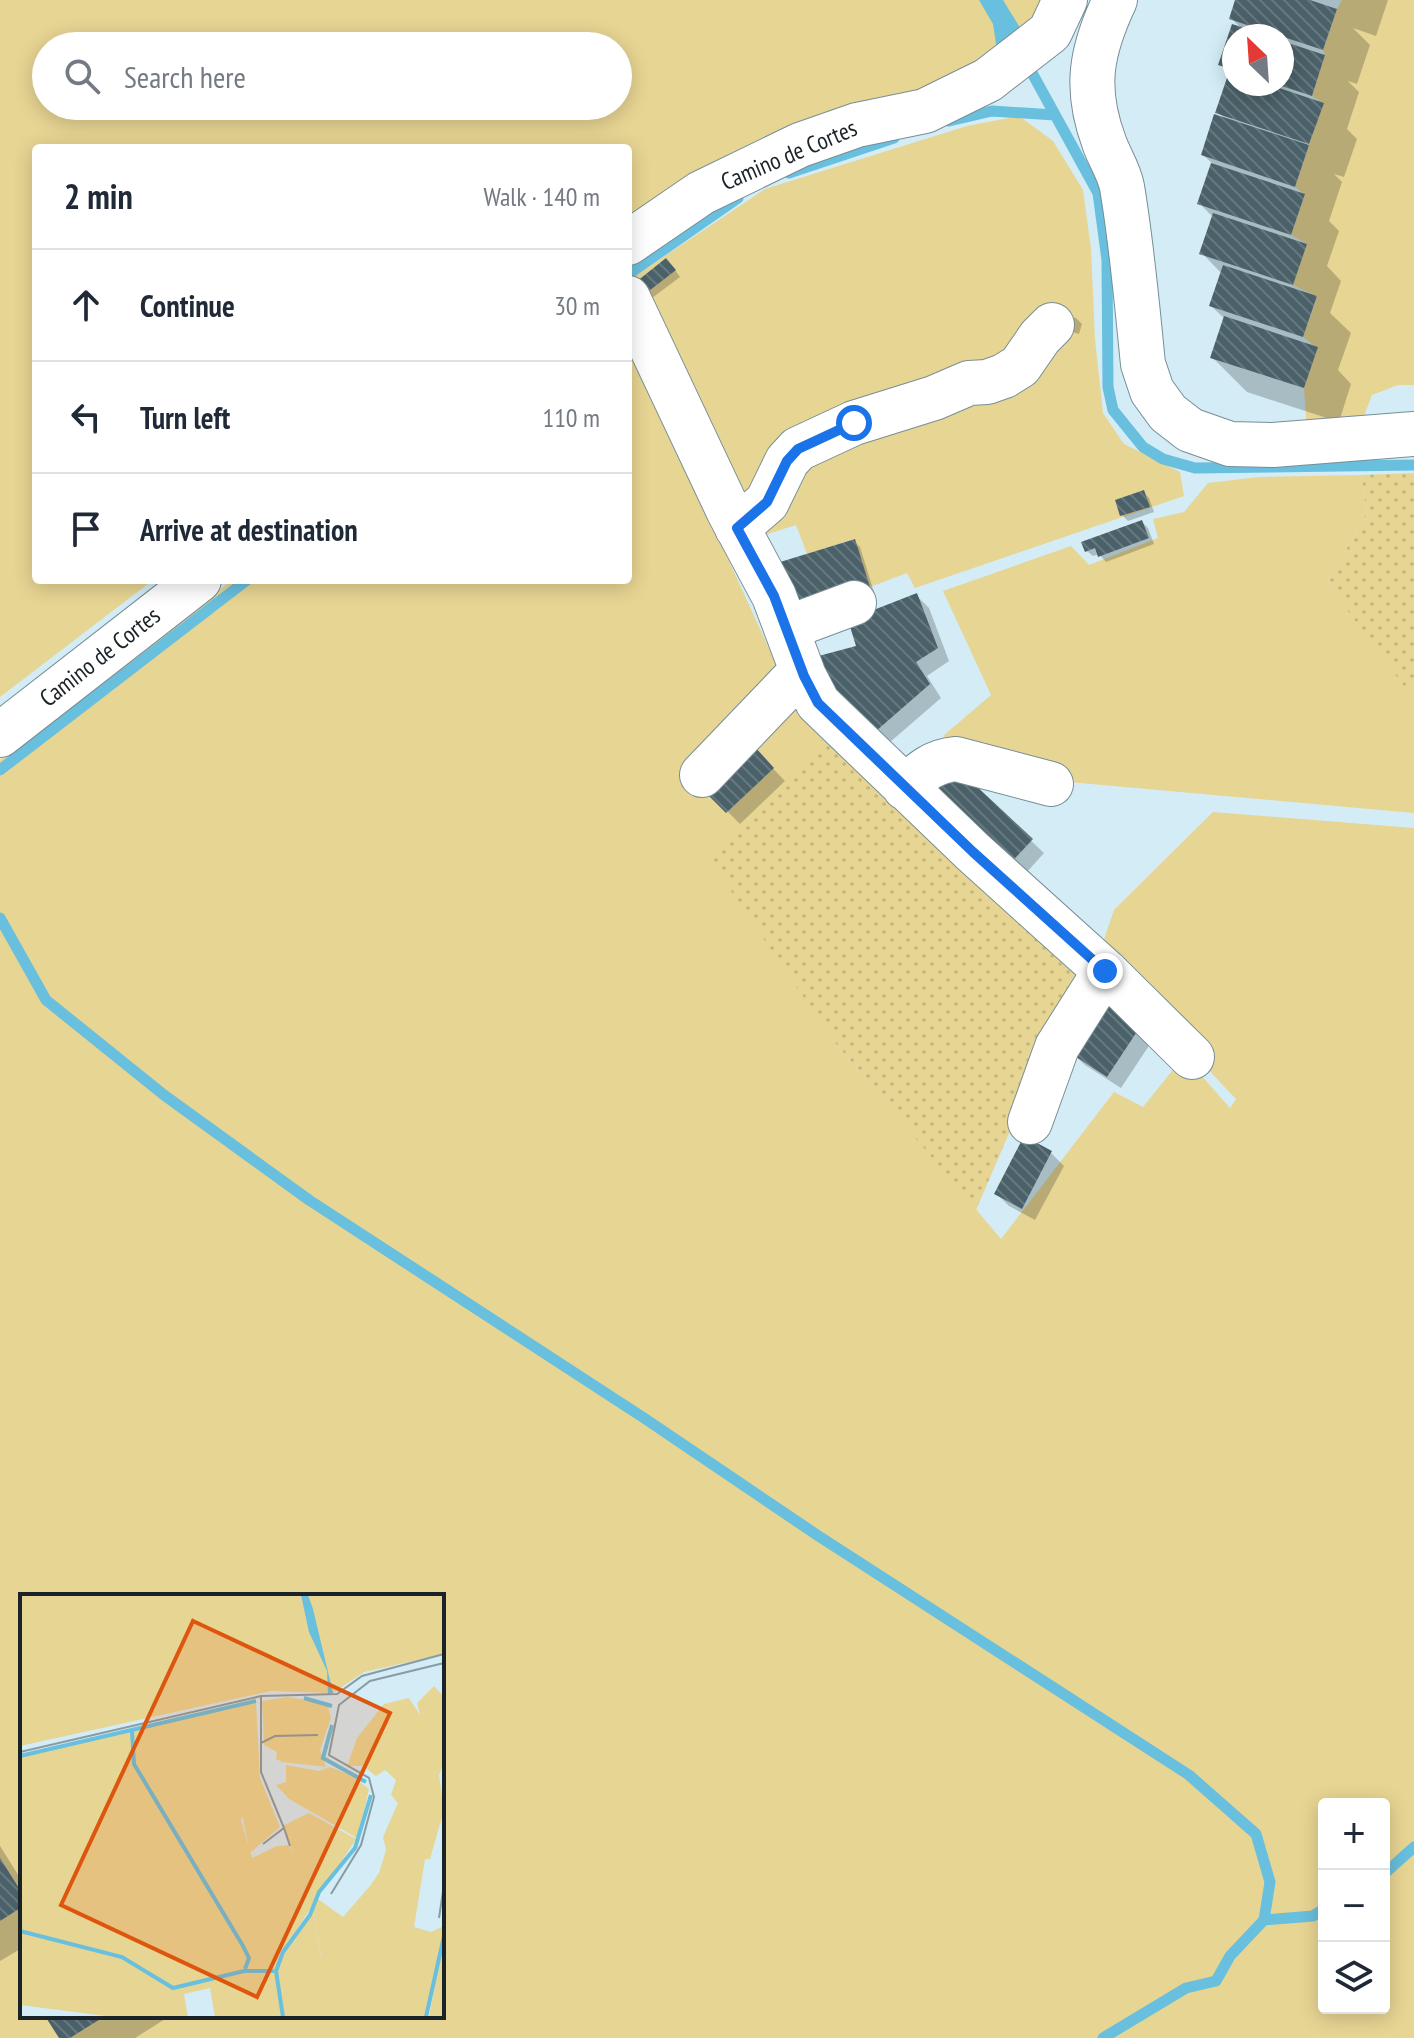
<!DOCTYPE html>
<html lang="en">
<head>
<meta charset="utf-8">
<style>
	body { margin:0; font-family:"PT Sans Narrow",sans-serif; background:#f2f2f3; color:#1f2937 }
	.controls { position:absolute; right:24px; bottom:24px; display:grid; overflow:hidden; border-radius:8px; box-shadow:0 4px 20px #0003 }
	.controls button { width:72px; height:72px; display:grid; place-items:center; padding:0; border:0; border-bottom:2px solid #e0e1e3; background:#fff; color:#1f2937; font:40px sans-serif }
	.compass { position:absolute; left:1222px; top:24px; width:72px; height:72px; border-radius:50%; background:#fff; box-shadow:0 4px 20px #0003; rotate:335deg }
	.stop { position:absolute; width:24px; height:24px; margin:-18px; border:6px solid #1a73e8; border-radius:50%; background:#fff }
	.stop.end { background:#1a73e8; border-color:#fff; box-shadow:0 2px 8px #0008 }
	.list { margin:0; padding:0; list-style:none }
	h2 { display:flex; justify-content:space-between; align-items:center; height:104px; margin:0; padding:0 32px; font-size:34px }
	h2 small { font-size:26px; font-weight:400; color:#747a83 }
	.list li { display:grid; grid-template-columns:52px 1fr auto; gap:24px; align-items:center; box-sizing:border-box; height:112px; padding:0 32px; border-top:2px solid #e0e1e3 }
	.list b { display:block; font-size:30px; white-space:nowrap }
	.list em { font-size:26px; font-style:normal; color:#747a83 }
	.icon { flex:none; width:44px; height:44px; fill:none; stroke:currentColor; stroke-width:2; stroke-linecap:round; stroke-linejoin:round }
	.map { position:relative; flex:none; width:1414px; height:2038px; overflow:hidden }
	.search { position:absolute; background:#fff; box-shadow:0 4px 20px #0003; left:32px; top:32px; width:600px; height:88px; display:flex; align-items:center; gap:20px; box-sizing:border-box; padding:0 28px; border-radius:44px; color:#747a83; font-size:30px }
	.panel { position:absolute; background:#fff; box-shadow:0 4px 20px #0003; left:32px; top:144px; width:600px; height:440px; border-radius:8px }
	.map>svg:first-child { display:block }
</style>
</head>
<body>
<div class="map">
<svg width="1414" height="2038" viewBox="0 0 1414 2038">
	<defs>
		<pattern id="garden-dots" width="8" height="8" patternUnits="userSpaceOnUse" patternTransform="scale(2)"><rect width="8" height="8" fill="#e7d593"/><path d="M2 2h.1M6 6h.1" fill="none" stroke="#c6b77f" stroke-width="1.8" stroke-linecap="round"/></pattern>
		<pattern id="building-back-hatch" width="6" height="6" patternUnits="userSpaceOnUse" patternTransform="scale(2)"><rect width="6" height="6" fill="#4b6169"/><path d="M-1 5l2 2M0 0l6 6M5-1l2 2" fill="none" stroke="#67787e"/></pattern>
	</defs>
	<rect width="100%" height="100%" fill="#d3ecf6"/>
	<path fill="#e7d593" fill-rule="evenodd" d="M0,0H1047L1025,36L998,57L628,219V148H36V580H153L0,697ZM46,46H618V106H46Z
		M1342,0H1414V385H1398L1372,395L1360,426L1307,431L1304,388L1317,348L1303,337L1317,297L1293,285L1307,244L1291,235L1305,195L1295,187L1323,103L1312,96L1325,55L1323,50L1337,9Z
		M1019,116L1053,141L1083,190L1091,249L1095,340L1103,413L1124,444L1180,472L1184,496L915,588L907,573L870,587L854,539L807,554L796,525L758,537L629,280L765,189L967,126Z
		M628,347L638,362L798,712L824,738L833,1040L1001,1239L1114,1092L1143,1107L1184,1056L1230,1108L1236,1099L1099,954L1114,910L1213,812L1414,828V2038H0V760L232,580H628ZM22,1596H442V2016H22ZM1324,1804H1384V2008H1324Z
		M1361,475L1367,513L1327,583L1406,688L1414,687V813L1058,781L943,736L991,695L943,591L1071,546L1089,565L1158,538L1153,519L1184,512L1208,483L1259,477Z"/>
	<path fill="url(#garden-dots)" d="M1414,473V687L1406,689L1327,583L1367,513L1361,475Z
		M824,738L1077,975L976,1210L833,1040L709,859Z"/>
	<path fill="#69bfde" d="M979,0H1003L1025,36L998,57L993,24Z"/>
	<path fill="#0003" fill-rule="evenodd" d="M1237,0H1388L1376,36L1353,28L1370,45L1357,84L1348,81L1359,92L1347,129L1357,139L1344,177L1334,174L1342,182L1329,221L1339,231L1327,266L1341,281L1330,313L1351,333L1338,370L1351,384L1339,422L1247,392L1212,357L1225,319L1211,306L1222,274L1202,253L1214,218L1200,204L1213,164L1203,155L1226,120L1218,112L1230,75L1220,64L1233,26L1242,29L1231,18ZM1234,36H1282V84H1234Z
		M672,266L680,277L652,298L646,293Z
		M1062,315L1076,318L1082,324L1079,334L1065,330Z
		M1143,492L1149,498L1154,512L1128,521L1122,515Z
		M1142,522L1148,528L1154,544L1106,562L1099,554L1093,556L1087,551Z
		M854,541L860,547L874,592L800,616Z
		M917,596L929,608L949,661L927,676L941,698L882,749L858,647Z
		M755,750L785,781L740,824L709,793Z
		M956,770L1044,853L1019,881Z
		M1107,999L1156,1035L1121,1088L1085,1065L1072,1053Z
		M1025,1139L1051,1153L1064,1166L1035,1220L1009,1206L996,1193Z
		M0,1846L22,1881V1948L0,1961Z
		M47,2016H170L135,2038H61Z"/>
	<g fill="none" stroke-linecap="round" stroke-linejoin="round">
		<path stroke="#69bfde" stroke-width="11" d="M1026,62L1098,193L1107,260L1108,387L1113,410L1143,447L1163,459L1195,468L1414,465
			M949,121L992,111L1055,115
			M789,173L894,138
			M633,271L738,198
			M0,770L247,580
			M0,918L46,1000L164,1095L309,1200L644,1418L817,1535L1189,1775L1256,1834L1270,1882L1264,1920
			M1384,1874L1414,1847
			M1103,2038L1186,1988L1216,1981L1230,1956L1264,1920L1313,1916L1324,1909"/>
	</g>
	<path fill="url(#building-back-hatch)" d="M1235,0H1310L1337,9L1323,50L1229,19Z
		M1232,24L1267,35L1234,36V70L1218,65Z
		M1282,41L1325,55L1312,96L1282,86Z
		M1229,72L1234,73V84H1267L1324,103L1309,144L1215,113Z
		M1214,114L1309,145L1295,187L1201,155Z
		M1211,163L1305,194L1291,235L1197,204Z
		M1213,213L1307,244L1293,285L1199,254Z
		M666,258L676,270L645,294L636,282Z
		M1223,265L1317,296L1303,337L1209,306Z
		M1224,316L1318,347L1304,388L1210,358Z
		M1144,490L1150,507L1120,516L1115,500Z
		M1142,520L1149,538L1098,557L1095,548L1085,552L1081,542Z
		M855,539L870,587L793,611L777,563Z
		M917,593L938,648L916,662L930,684L868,738L811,658L856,646L848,620Z
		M755,747L774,768L726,813L706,793Z
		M956,767L1033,839L1005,869L927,798Z
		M1107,996L1144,1021L1107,1077L1070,1053Z
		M1024,1136L1052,1151L1022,1209L994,1194Z
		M0,1858L22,1893V1907L0,1921Z
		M45,2016H105L70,2038H59Z"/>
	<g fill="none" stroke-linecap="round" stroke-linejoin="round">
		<g stroke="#778e97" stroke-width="46">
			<path id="minor" d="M1115,0C1091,51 1084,88 1104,142C1109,157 1119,171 1122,187C1132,246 1137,305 1143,364L1152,391L1168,413L1190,430L1230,444L1273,445L1414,434
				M628,243L701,193L800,145L857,125L925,111L988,80L1050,32L1065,0
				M628,298L729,512L774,596L804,676L818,703L973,852L1105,971
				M737,528L767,502L787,461L798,449L854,423L934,398L969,383L987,382L1004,376L1020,366L1040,337L1052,325
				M787,628L854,603
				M0,735L199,580
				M702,775L791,682L804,676
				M905,788C921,772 933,761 956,759L1051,784
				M1030,1122L1057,1047L1105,971L1192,1057"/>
		</g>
		<use href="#minor" stroke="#fff" stroke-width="44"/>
	</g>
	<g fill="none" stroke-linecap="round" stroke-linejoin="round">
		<path stroke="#1a73e8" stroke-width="10" d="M854,423L798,449L787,461L767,502L737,528L774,596L804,676L818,703L973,852L1105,971"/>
	</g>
	<g text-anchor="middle" stroke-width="8" stroke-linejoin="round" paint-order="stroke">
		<g font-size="24" fill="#1a2327" stroke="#fff">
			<text transform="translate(789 155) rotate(-23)" y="8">Camino de Cortes</text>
			<text transform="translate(100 657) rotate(-38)" y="8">Camino de Cortes</text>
		</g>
	</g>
	<g transform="translate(20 1594)">
		<rect width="424" height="424" fill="#d3ecf6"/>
		<path d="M0,1H424V60L344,78L313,99L251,97L0,152ZM414,92L424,103V168L419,181L424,216L410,265H405L394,333L411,338L424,332V340L405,423H195L190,394L164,400L168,423H94L0,411V160L236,108L240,184L221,226L232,264L257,252L269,251L273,261L264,231L289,219L336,245L264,355L275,339L274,354L294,364L301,362L293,317L298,305L323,323L350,292L359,279L366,256L363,243L378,209L371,201L376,186L365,176L356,182L343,172H327L337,144L364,110L389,104L400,121L397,109ZM267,103L307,109L311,124L300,156L306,173L262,168L256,165L257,158L244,151L242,107ZM266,171L299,177L310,173L332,182L324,214L344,218L337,244L269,205L256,191L266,188ZM424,349V423H409L421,356Z" fill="#e7d593"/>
		<path d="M293,317L301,363L294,364L278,361L274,354L275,339Z" fill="#e7d593"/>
		<path d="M332,182L349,195L344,218L324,214L320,195ZM240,184L260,233L230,259L216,193Z" fill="#e7d593"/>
		<path d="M281,1H288L293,15L313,99L308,100L307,77L289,38Z" fill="#69bfde"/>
		<path fill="none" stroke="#69bfde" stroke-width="4" d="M284,104L312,112M312,131L303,164L346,188M112,137L114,170L223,352L229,364L225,375M0,162L236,107M0,337L102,363L153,394L224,377H254M263,423L256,377L263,358L290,321L299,298L335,254L351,201M406,423L424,342"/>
		<path fill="none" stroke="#899ca3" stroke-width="2" d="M241,102V178L264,234M241,149L255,142L298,141M0,158L241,102L317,100L342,82L424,60M243,250L264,234L270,252M311,300L341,251L354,203L349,184L309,161L319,111L350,87L424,69M419,324L424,291"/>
		<path fill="#de560d" fill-opacity="0.15" stroke="#de560d" stroke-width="4" d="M173,27L370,119L237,403L41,311Z"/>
		<rect width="424" height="424" fill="none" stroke="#1a2327" stroke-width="4"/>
	</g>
</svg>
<div class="controls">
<button>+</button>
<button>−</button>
<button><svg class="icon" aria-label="layers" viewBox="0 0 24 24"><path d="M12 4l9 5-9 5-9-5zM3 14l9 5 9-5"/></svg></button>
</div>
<svg class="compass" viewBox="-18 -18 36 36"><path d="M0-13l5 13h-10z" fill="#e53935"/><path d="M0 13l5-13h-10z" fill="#747a83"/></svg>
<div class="stop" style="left:854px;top:423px"></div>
<div class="stop end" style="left:1105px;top:971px"></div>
<div class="search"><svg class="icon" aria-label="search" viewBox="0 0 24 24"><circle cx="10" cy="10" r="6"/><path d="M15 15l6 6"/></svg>Search here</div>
<section class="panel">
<h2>2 min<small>Walk · 140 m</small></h2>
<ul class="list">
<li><svg class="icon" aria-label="ahead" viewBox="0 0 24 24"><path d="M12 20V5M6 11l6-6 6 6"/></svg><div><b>Continue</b></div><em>30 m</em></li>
<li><svg class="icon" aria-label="left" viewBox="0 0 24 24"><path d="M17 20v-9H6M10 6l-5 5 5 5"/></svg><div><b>Turn left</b></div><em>110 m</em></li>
<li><svg class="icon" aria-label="arrive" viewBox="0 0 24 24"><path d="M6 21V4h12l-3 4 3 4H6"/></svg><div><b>Arrive at destination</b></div></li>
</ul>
</section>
</div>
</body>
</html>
